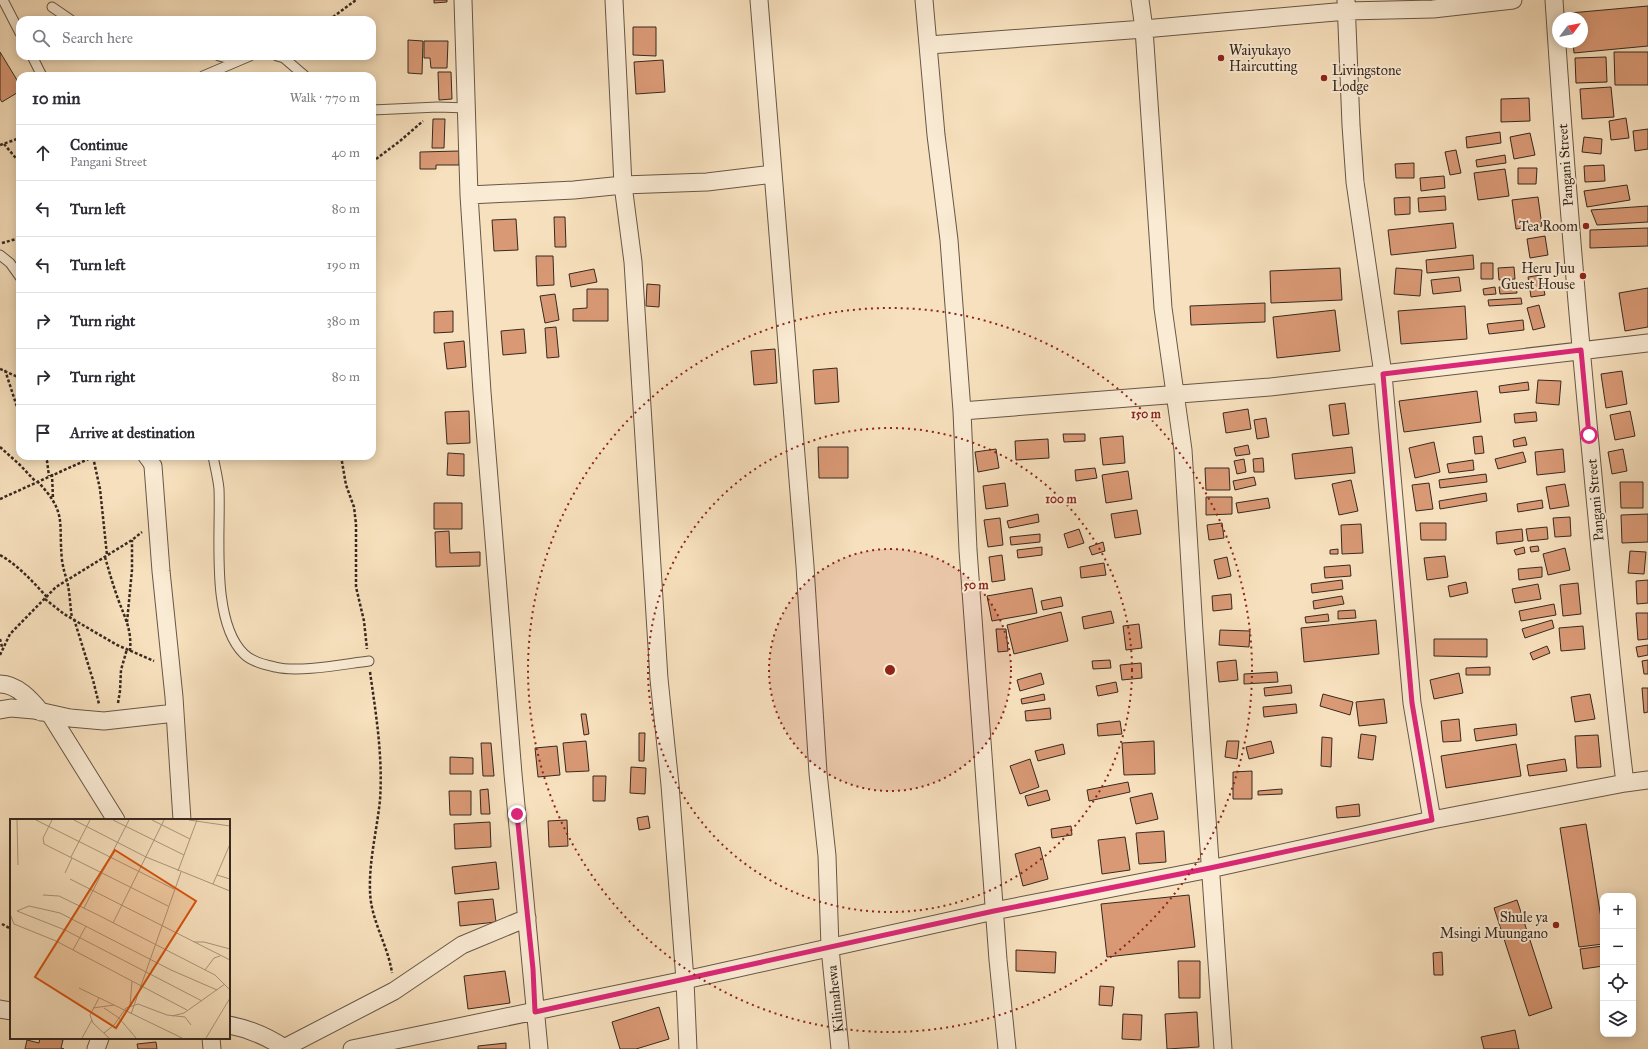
<!DOCTYPE html>
<html lang="en">
<head>
<meta charset="utf-8">
<style>
	body { margin:0; font-family:"IM FELL Great Primer",serif; background:#f2f2f3; color:#2b2b33 }
	.controls { position:absolute; right:12px; bottom:12px; display:grid; overflow:hidden; border-radius:8px; box-shadow:0 2px 10px #0003 }
	.controls button { width:36px; height:36px; display:grid; place-items:center; padding:0; border:0; border-bottom:1px solid #e1e1e2; background:#fff; color:#2b2b33; font:20px sans-serif }
	.compass { position:absolute; left:1552px; top:12px; width:36px; height:36px; border-radius:50%; background:#fff; box-shadow:0 2px 10px #0003; rotate:58deg }
	.stop { position:absolute; width:12px; height:12px; margin:-9px; border:3px solid #db2777; border-radius:50%; background:#fff }
	.stop.end { background:#db2777; border-color:#fff; box-shadow:0 1px 4px #0008 }
	.list { margin:0; padding:0; list-style:none }
	h2 { display:flex; justify-content:space-between; align-items:center; height:52px; margin:0; padding:0 16px; font-size:17px }
	h2 small { font-size:13px; font-weight:400; color:#7c7c81 }
	.list li { display:grid; grid-template-columns:26px 1fr auto; gap:12px; align-items:center; box-sizing:border-box; height:56px; padding:0 16px; border-top:1px solid #e1e1e2 }
	.list b { display:block; font-size:15px; white-space:nowrap }
	.list p { margin:0; font-size:13px; white-space:nowrap; color:#7c7c81 }
	.list em { font-size:13px; font-style:normal; color:#7c7c81 }
	.icon { flex:none; width:22px; height:22px; fill:none; stroke:currentColor; stroke-width:2; stroke-linecap:round; stroke-linejoin:round }
	.map { position:relative; flex:none; width:1648px; height:1049px; overflow:hidden }
	.search { position:absolute; background:#fff; box-shadow:0 2px 10px #0003; left:16px; top:16px; width:360px; height:44px; display:flex; align-items:center; gap:10px; box-sizing:border-box; padding:0 14px; border-radius:12px; color:#7c7c81; font-size:15px }
	.panel { position:absolute; background:#fff; box-shadow:0 2px 10px #0003; left:16px; top:72px; width:360px; height:388px; border-radius:12px }
	.map>svg:first-child { display:block }
</style>
</head>
<body>
<div class="map">
<svg width="1648" height="1049" viewBox="0 0 1648 1049">
	<rect width="100%" height="100%" fill="#f7e0bd"/>
	<filter id="stains"><feTurbulence type="fractalNoise" baseFrequency=".005" numOctaves="4"/><feColorMatrix values="0 0 0 0 .2 0 0 0 0 .09 0 0 0 0 .02 0 0 0 .5 -.17"/></filter>
	<radialGradient id="worn" r=".72"><stop offset=".6" stop-color="#630" stop-opacity="0"/><stop offset="1" stop-color="#630" stop-opacity=".3"/></radialGradient>
	<path fill="#d99975" stroke="#372920" d="M434,0H447V2L434,3Z
		M1648,6V46L1574,53L1573,42H1582V18H1571L1570,13Z
		M633,27H656V56L633,55Z
		M408,40L423,41L422,74L408,73Z
		M424,41H448L447,68H431L430,58H424Z
		M0,52L20,85V91L2,102L0,99Z
		M1614,52H1648V85H1615Z
		M1606,57L1607,82L1576,83L1575,58Z
		M663,60L665,92L636,94L634,62Z
		M438,72H451L452,99L439,100Z
		M1611,87L1614,117L1582,119L1580,89Z
		M1529,98L1530,121L1501,122V99Z
		M1626,118L1629,138L1611,140L1609,121Z
		M433,119H445L444,148H432Z
		M1648,129V149L1635,151L1633,131Z
		M1500,132L1501,143L1467,148L1466,137Z
		M1530,133L1535,155L1514,159L1510,137Z
		M1584,137L1602,139L1601,154L1582,152Z
		M1456,150L1461,173L1450,175L1445,152Z
		M459,151V165H436V169H420V152Z
		M1505,155L1506,163L1477,167L1476,160Z
		M1414,163V178H1396L1395,164Z
		M1604,165L1605,181L1585,182L1584,166Z
		M1518,168H1537L1536,184H1518Z
		M1505,169L1509,196L1478,200L1474,173Z
		M1444,176L1445,188L1421,191L1420,178Z
		M1627,185L1630,200L1587,207L1584,191Z
		M1445,196L1446,210L1419,212L1418,198Z
		M1410,197V214L1395,215L1394,198Z
		M1538,197L1542,226L1516,229L1512,200Z
		M1648,206V222L1597,225L1591,210Z
		M554,217H565L566,247H555Z
		M516,219L518,250L494,251L492,220Z
		M1453,223L1456,248L1391,255L1388,230Z
		M1648,228V246L1590,248V230Z
		M1545,236L1548,255L1530,258L1527,239Z
		M1473,255L1474,269L1427,273L1426,260Z
		M536,256H553L554,285L537,286Z
		M1481,263H1493V279H1481Z
		M1514,267L1515,279L1499,280L1498,268Z
		M1340,268L1342,300L1271,303L1270,271Z
		M1396,268L1422,270L1420,296L1394,294Z
		M594,269L597,282L571,287L569,274Z
		M1541,275L1545,295L1531,297L1528,277Z
		M1459,277L1461,291L1433,294L1431,280Z
		M647,284L660,285L659,307L646,306Z
		M1516,286L1517,293L1500,294L1499,287Z
		M1495,287L1496,294L1484,295L1483,289Z
		M1648,288V327L1625,331L1619,293Z
		M587,289H608V321H573V309L587,308Z
		M555,294L559,320L545,323L540,296Z
		M1521,298L1522,304L1489,306L1488,300Z
		M1265,303V322L1191,325L1190,306Z
		M1539,305L1545,327L1533,330L1527,308Z
		M1465,306L1467,339L1401,344L1398,311Z
		M1335,310L1340,351L1277,358L1273,317Z
		M453,311V332L434,333V312Z
		M1523,320L1524,330L1489,334L1487,324Z
		M556,327L559,357L547,358L545,328Z
		M524,329L526,353L503,355L501,331Z
		M464,341L466,367L447,369L444,343Z
		M775,349L777,383L754,385L751,351Z
		M837,368L839,402L815,404L813,370Z
		M1622,371L1627,404L1606,408L1601,374Z
		M1538,380L1561,381L1559,405L1536,403Z
		M1528,382L1529,390L1500,393L1499,386Z
		M1477,391L1481,422L1404,432L1399,401Z
		M1345,403L1349,434L1333,436L1329,405Z
		M1248,409L1251,429L1226,433L1223,413Z
		M469,411L470,443L447,444L445,412Z
		M1630,411L1635,436L1615,440L1610,415Z
		M1536,412L1537,421L1515,423L1514,414Z
		M1266,418L1269,437L1257,439L1254,420Z
		M1063,434H1085V441L1064,442Z
		M1123,436L1125,463L1103,465L1100,438Z
		M1482,436L1484,453L1475,454L1473,437Z
		M1525,437L1527,445L1514,447L1513,440Z
		M1048,439L1049,458L1016,460L1015,441Z
		M1434,442L1440,472L1415,478L1409,448Z
		M1248,445L1250,454L1236,456L1234,448Z
		M818,447H848V478H819Z
		M1352,447L1355,473L1295,479L1292,454Z
		M996,449L999,468L978,472L975,452Z
		M1563,449L1565,472L1537,475L1535,452Z
		M1623,449L1627,471L1612,474L1608,452Z
		M1523,452L1526,462L1498,469L1495,459Z
		M448,453L464,454V476L447,475Z
		M1263,458L1264,472H1254L1253,459Z
		M1244,459L1246,472L1237,474L1234,461Z
		M1473,460L1474,470L1449,473L1447,464Z
		M1095,468L1097,478L1076,481L1075,470Z
		M1205,468H1229L1230,490H1206Z
		M1128,471L1132,499L1106,503L1102,475Z
		M1486,474L1487,482L1440,488L1439,480Z
		M1254,477L1256,485L1235,490L1233,481Z
		M1351,480L1358,511L1339,515L1332,484Z
		M1620,482H1643V508H1621Z
		M1005,483L1008,506L986,509L983,486Z
		M1429,483L1433,509L1416,511L1412,485Z
		M1565,484L1569,506L1550,509L1546,487Z
		M1486,493L1487,501L1440,509L1439,501Z
		M1206,497H1232V514L1206,515Z
		M1268,498L1270,508L1238,513L1236,503Z
		M1542,500L1543,508L1518,512L1517,504Z
		M434,503H462V529H434Z
		M1137,510L1141,534L1115,538L1111,514Z
		M1038,514L1039,522L1009,528L1007,521Z
		M1648,514V542L1622,543L1621,515Z
		M1570,517L1571,536L1555,537L1553,518Z
		M1000,518L1003,545L988,547L984,520Z
		M1222,523L1224,538L1209,540L1207,525Z
		M1420,523H1446V540H1421Z
		M1361,524L1363,553L1342,554L1341,525Z
		M1547,527L1548,539L1528,541L1526,529Z
		M1079,529L1084,543L1068,548L1064,534Z
		M1522,529L1523,541L1497,544L1496,532Z
		M449,531L450,553L480,552V566L436,567L435,532Z
		M1040,534V542L1011,545L1010,537Z
		M1103,542L1105,551L1092,555L1089,547Z
		M1538,546L1539,551L1531,552L1530,547Z
		M1042,547V555L1018,558L1017,550Z
		M1524,547L1525,553L1516,555L1514,550Z
		M1565,548L1570,570L1548,575L1543,554Z
		M1338,549V554H1330V550Z
		M1630,551L1646,552L1644,574L1628,573Z
		M1002,555L1005,580L992,582L989,557Z
		M1445,556L1448,577L1427,580L1424,558Z
		M1227,557L1231,576L1218,579L1214,560Z
		M1104,563L1106,575L1081,578L1080,567Z
		M1350,565L1351,576L1325,578L1324,567Z
		M1542,567V577L1519,580L1518,569Z
		M1342,580L1343,589L1312,593L1311,584Z
		M1648,580V603L1637,604L1636,581Z
		M1466,582L1468,593L1450,597L1448,586Z
		M1578,583L1581,614L1563,616L1560,585Z
		M1538,584L1541,599L1515,603L1512,589Z
		M1032,588L1037,613L992,621L987,596Z
		M1231,594L1232,609L1213,611L1212,596Z
		M1342,596L1344,604L1314,609L1313,601Z
		M1061,597L1063,606L1043,610L1041,601Z
		M1554,604L1556,615L1521,621L1519,611Z
		M1355,610L1356,618L1338,619V611Z
		M1111,611L1114,623L1084,629L1082,617Z
		M1061,612L1068,641L1014,654L1007,625Z
		M1636,613H1648V639L1638,640Z
		M1328,614L1329,621L1306,623L1305,617Z
		M1376,620L1379,654L1304,662L1301,628Z
		M1552,620L1554,628L1525,638L1522,629Z
		M1139,624L1142,648L1126,650L1123,626Z
		M1583,626L1585,649L1561,651L1559,628Z
		M996,629H1006L1008,651L998,652Z
		M1220,630L1250,631L1249,647L1219,645Z
		M1434,639H1487V657L1434,656Z
		M1648,645V655L1638,657L1636,647Z
		M1547,646L1550,653L1533,660L1530,653Z
		M1110,660L1111,668L1093,669L1092,661Z
		M1236,660L1238,680L1219,682L1217,662Z
		M1648,660V674H1644L1642,661Z
		M1141,663L1142,678L1122,680L1120,665Z
		M1490,667V675H1466V668Z
		M1277,672L1278,682L1244,684V674Z
		M1041,673L1044,684L1020,691L1017,680Z
		M1459,673L1463,693L1434,699L1430,680Z
		M1116,682L1118,692L1098,696L1096,686Z
		M1291,685L1292,693L1265,696L1264,688Z
		M1642,688H1648V712L1644,713Z
		M1044,694L1045,700L1022,704L1021,699Z
		M1323,694L1353,702L1350,715L1320,706Z
		M1590,694L1595,719L1575,722L1571,697Z
		M1384,699L1387,723L1359,726L1356,702Z
		M1296,704L1297,713L1264,717L1263,707Z
		M1050,708L1051,719L1026,721L1025,711Z
		M581,714H586L589,734L584,735Z
		M1459,719L1461,741L1443,742L1441,721Z
		M1120,721L1122,734L1098,736L1097,724Z
		M1516,724L1517,735L1476,741L1474,729Z
		M639,733H645L644,761H639Z
		M1361,734L1376,736L1373,760L1358,758Z
		M1598,735L1601,767L1577,768L1575,736Z
		M1322,737L1332,738L1331,767L1321,766Z
		M586,741L589,771L566,772L563,743Z
		M1154,741L1155,774L1124,775L1122,743Z
		M1227,741H1239L1237,759L1225,757Z
		M1271,741L1274,753L1249,759L1246,747Z
		M481,743H491L494,776H483Z
		M1063,744L1065,754L1038,761L1035,751Z
		M1516,744L1521,776L1446,788L1441,756Z
		M557,746L560,775L538,777L535,748Z
		M450,757L473,758V774H450Z
		M1030,759L1039,787L1020,794L1010,766Z
		M1565,759L1567,771L1529,776L1527,765Z
		M631,767L646,768L645,794L630,793Z
		M1252,771V799H1233V772Z
		M593,776H606L605,801H593Z
		M1128,782L1130,792L1089,801L1087,790Z
		M488,789L490,814H481L480,790Z
		M1282,789V794L1258,795V791Z
		M1047,790L1050,800L1028,806L1025,796Z
		M449,791H471V815H450Z
		M1152,793L1158,819L1136,824L1130,798Z
		M1359,804L1360,816L1337,818L1336,807Z
		M648,816L650,828L639,830L637,818Z
		M567,820L568,846L549,847L548,821Z
		M490,822L491,847L455,849L454,824Z
		M1586,824L1603,931V944L1579,947L1560,828Z
		M1071,826L1072,835L1052,838L1051,829Z
		M1164,831L1166,862L1139,864L1136,833Z
		M1125,837L1130,870L1102,874L1098,840Z
		M1040,847L1048,879L1023,886L1015,854Z
		M496,862L499,889L455,894L452,867Z
		M1189,895L1195,947L1107,957L1101,904Z
		M493,899L496,922L460,926L458,902Z
		M1517,900L1552,1008L1529,1016L1494,908Z
		M1603,946V966L1583,969L1580,949Z
		M1016,950L1056,952L1055,973L1016,971Z
		M1442,952L1443,975H1434L1433,953Z
		M1178,961H1200V998H1179Z
		M505,971L510,1003L468,1009L464,976Z
		M1100,986L1114,987L1112,1006L1099,1005Z
		M659,1007L669,1039L636,1049H620L612,1022Z
		M1197,1012L1199,1047L1167,1049L1165,1014Z
		M1123,1014L1142,1015L1141,1040L1122,1039Z
		M1515,1030L1519,1049H1484L1481,1037Z
		M40,1038H55L63,1040L61,1048L64,1049H25L27,1040L39,1043Z
		M156,1042L157,1049H138L137,1044Z
		M506,1043V1049H478V1046Z"/>
	<g fill="none" stroke-linecap="round" stroke-linejoin="round">
		<g stroke="#675747" stroke-width="11">
			<path id="service" d="M3,0L20,33
				M52,7L71,20
				M32,56L42,76
				M219,56L237,61
				M277,56L284,58L305,76
				M203,76L250,56
				M372,110L438,107L467,108
				M0,255L10,263L20,277
				M142,456L153,471
				M213,456C215,467 218,478 219,489C221,533 210,621 244,654C252,662 265,665 275,667C299,673 344,664 369,661"/>
		</g>
		<g stroke="#675747" stroke-width="19">
			<path id="minor" d="M463,0L469,195L482,392L513,774L539,1049
				M614,0L623,185L633,262L659,679L670,785L685,980L688,1049
				M759,0L805,566L818,773L827,856L830,948L840,1049
				M924,0L936,135L949,240L962,411L968,550L998,960L1007,1049
				M1140,0L1144,29L1163,308L1183,450L1194,631L1223,1049
				M1346,0L1351,125L1355,182L1383,374L1412,703L1432,820
				M1554,0C1564,155 1577,310 1592,465C1602,571 1612,677 1625,783
				M929,45L1144,29L1347,11L1433,9L1513,0
				M469,195L574,190L623,185L707,182L773,174
				M962,411L1270,387L1648,343
				M153,466L161,571L174,697L182,820
				M0,684C17,684 31,700 41,712
				M0,710L11,708L34,710L70,718L104,721L175,713
				M50,714L116,820
				M0,1009L11,1011
				M229,1025C250,1029 268,1037 286,1049
				M211,1038L212,1049
				M284,1048L394,991L462,945L527,918
				M96,1049L100,1038
				M352,1049L685,980L994,911L1210,869L1432,820L1625,783L1648,780"/>
		</g>
		<path stroke="#372920" stroke-width="2.5" stroke-dasharray="3 2" stroke-linecap="butt" d="M329,20L356,0
			M4,144L20,163
			M0,145L20,138
			M372,162L400,141L423,121
			M2,243L20,238
			M0,369L20,378
			M5,370L20,416
			M0,447L20,465L36,482
			M44,456L47,461L49,476
			M341,456L346,485L354,507L356,524V587L364,621L367,649
			M93,457L100,489L107,555
			M52,474L53,499
			M37,481C68,513 58,522 62,560C63,568 65,574 67,581C70,593 70,606 72,618
			M0,499L93,457
			M0,555C19,566 32,581 47,597
			M105,557C109,571 113,585 118,599C125,618 132,630 130,651
			M45,599L64,614L117,645L154,661
			M74,619L93,680L99,704
			M127,622L132,570V540
			M0,639L2,647
			M0,655L10,634L56,587L132,540L142,532
			M370,672C376,714 383,757 380,800C377,830 369,860 370,890C370,919 388,945 392,973
			M118,703L120,691L121,670L127,649
			M2,924L11,929"/>
		<use href="#service" stroke="#faebd4" stroke-width="9"/>
		<use href="#minor" stroke="#faebd4" stroke-width="17"/>
	</g>
	<g fill="none" stroke-linecap="round" stroke-linejoin="round">
		<path stroke="#db2777" stroke-width="5" d="M517,814L533,969L535,1012L994,911L1210,868L1432,820L1412,703L1383,374L1581,350L1589,435"/>
	</g>
	<circle cx="890" cy="670" r="121" fill="#8f2418" fill-opacity=".12"/>
	<g fill="none" stroke="#8f2418" stroke-width="2" stroke-dasharray="2 4">
		<circle cx="890" cy="670" r="121"/>
		<circle cx="890" cy="670" r="242"/>
		<circle cx="890" cy="670" r="362"/>
	</g>
	<g fill="#8f2418" stroke="#faebd4" stroke-width="1.5">
		<circle cx="1221" cy="58" r="4"/>
		<circle cx="1324" cy="78" r="4"/>
		<circle cx="1586" cy="226" r="4"/>
		<circle cx="1583" cy="276" r="4"/>
		<circle cx="1556" cy="925" r="4"/>
	</g>
	<g text-anchor="middle" stroke-width="4" stroke-linejoin="round" paint-order="stroke">
		<g font-size="14" fill="#372920" stroke="#faebd4" text-anchor="end">
			<text x="1229" y="55" text-anchor="start">Waiyukayo<tspan x="1229" dy="16">Haircutting</tspan></text>
			<text x="1332" y="75" text-anchor="start">Livingstone<tspan x="1332" dy="16">Lodge</tspan></text>
			<text x="1578" y="231">Tea Room</text>
			<text x="1575" y="273">Heru Juu<tspan x="1575" dy="16">Guest House</tspan></text>
			<text x="1548" y="922">Shule ya<tspan x="1548" dy="16">Msingi Muungano</tspan></text>
		</g>
		<g font-size="14" fill="#372920" stroke="#faebd4">
			<text transform="translate(1565 165) rotate(-94)" y="5">Pangani Street</text>
			<text transform="translate(1595 500) rotate(-95)" y="5">Pangani Street</text>
			<text transform="translate(835 999) rotate(-96)" y="5">Kilimahewa</text>
		</g>
	</g>
	<g transform="translate(10 819)">
		<rect width="220" height="220" fill="#f7e0bd"/>
		<path fill="none" stroke="#aa977e" stroke-width="1" d="M7,1L8,46M26,1L164,70M42,1L33,19L34,25L158,87M64,1L136,38L220,72M103,1L174,36M142,1L180,20M179,1L220,7M61,38L80,1M168,52L187,1M55,54L62,39M207,56L220,60M60,60L220,141M203,65L220,25M33,76L49,77L90,97L205,156L220,171M74,89L119,1M0,95L4,105L46,122L177,191M103,104L154,1M184,123H194L220,130M63,131L76,107M195,151L204,139L210,137M69,169L172,219M89,179L80,196L83,204L99,219M192,182L55,111L7,92L19,87L50,94L161,151L207,171M120,187L122,162M83,189L104,186M94,189L109,199L126,219M121,195L171,53M162,197L174,194L215,165M94,214L104,206L116,189L128,185L157,196L175,198L181,206M72,219L82,201M196,219L220,179"/>
		<path fill="#d6540e" fill-opacity="0.15" stroke="#d6540e" stroke-width="2" d="M105,31L186,82L106,209L25,158Z"/>
		<rect width="220" height="220" fill="none" stroke="#372920" stroke-width="2"/>
	</g>
	<circle cx="890" cy="670" r="6" fill="#8f2418" stroke="#faebd4" stroke-width="2"/>
	<g font-size="12" text-anchor="middle" font-weight="bold" fill="#8f2418" stroke="#faebd4" stroke-width="4" stroke-linejoin="round" paint-order="stroke">
		<text x="1146" y="418">150 m</text>
		<text x="1061" y="503">100 m</text>
		<text x="976" y="589">50 m</text>
	</g>
	<rect width="100%" height="100%" filter="url(#stains)"/>
	<rect width="100%" height="100%" fill="url(#worn)"/>
</svg>
<div class="controls">
<button>+</button>
<button>−</button>
<button><svg class="icon" aria-label="locate" viewBox="0 0 24 24"><circle cx="12" cy="12" r="6"/><path d="M12 2v4M12 18v4M2 12h4M18 12h4"/></svg></button>
<button><svg class="icon" aria-label="layers" viewBox="0 0 24 24"><path d="M12 4l9 5-9 5-9-5zM3 14l9 5 9-5"/></svg></button>
</div>
<svg class="compass" viewBox="-18 -18 36 36"><path d="M0-13l5 13h-10z" fill="#e53935"/><path d="M0 13l5-13h-10z" fill="#7c7c81"/></svg>
<div class="stop" style="left:1589px;top:435px"></div>
<div class="stop end" style="left:517px;top:814px"></div>
<div class="search"><svg class="icon" aria-label="search" viewBox="0 0 24 24"><circle cx="10" cy="10" r="6"/><path d="M15 15l6 6"/></svg>Search here</div>
<section class="panel">
<h2>10 min<small>Walk · 770 m</small></h2>
<ul class="list">
<li><svg class="icon" aria-label="ahead" viewBox="0 0 24 24"><path d="M12 20V5M6 11l6-6 6 6"/></svg><div><b>Continue</b><p>Pangani Street</p></div><em>40 m</em></li>
<li><svg class="icon" aria-label="left" viewBox="0 0 24 24"><path d="M17 20v-9H6M10 6l-5 5 5 5"/></svg><div><b>Turn left</b></div><em>80 m</em></li>
<li><svg class="icon" aria-label="left" viewBox="0 0 24 24"><path d="M17 20v-9H6M10 6l-5 5 5 5"/></svg><div><b>Turn left</b></div><em>190 m</em></li>
<li><svg class="icon" aria-label="right" viewBox="0 0 24 24"><path d="M7 20v-9h11M14 6l5 5-5 5"/></svg><div><b>Turn right</b></div><em>380 m</em></li>
<li><svg class="icon" aria-label="right" viewBox="0 0 24 24"><path d="M7 20v-9h11M14 6l5 5-5 5"/></svg><div><b>Turn right</b></div><em>80 m</em></li>
<li><svg class="icon" aria-label="arrive" viewBox="0 0 24 24"><path d="M6 21V4h12l-3 4 3 4H6"/></svg><div><b>Arrive at destination</b></div></li>
</ul>
</section>
</div>
</body>
</html>
